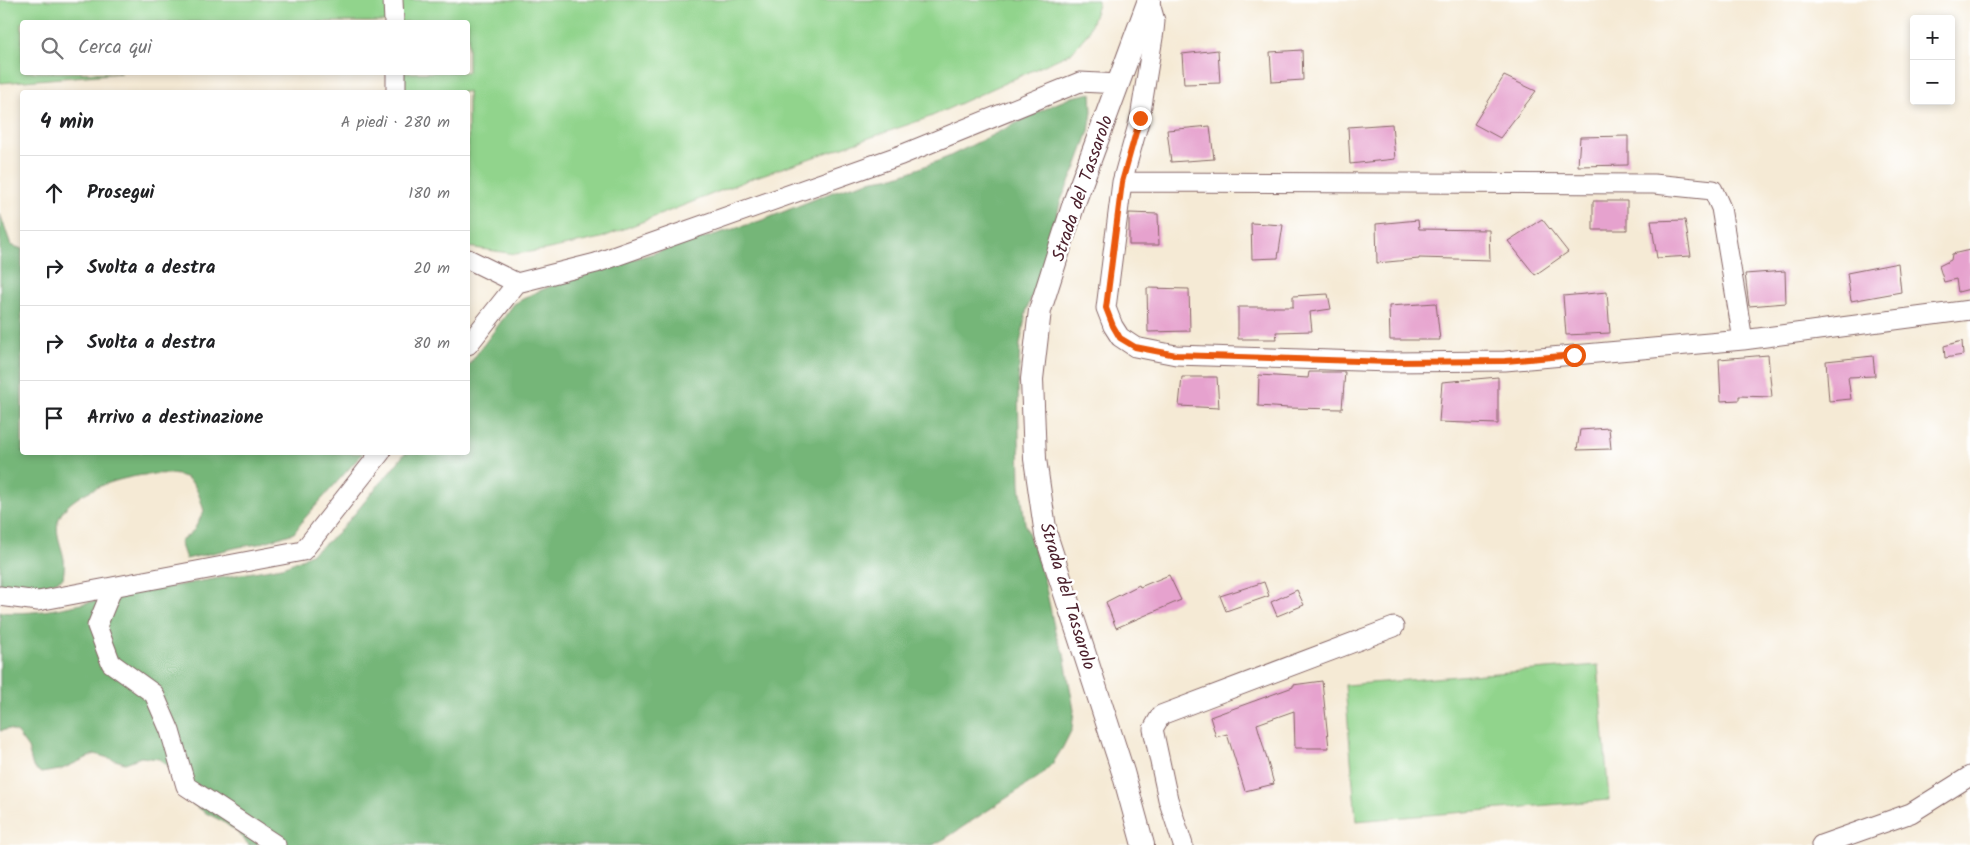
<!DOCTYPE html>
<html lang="it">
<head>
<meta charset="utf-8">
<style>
	body { margin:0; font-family:Kalam,sans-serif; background:#f6f6f6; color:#202124 }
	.controls { position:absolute; right:15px; top:15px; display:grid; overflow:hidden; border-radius:5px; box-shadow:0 2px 8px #0003 }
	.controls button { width:45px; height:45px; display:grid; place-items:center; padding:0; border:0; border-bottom:1px solid #e0e0e0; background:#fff; color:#202124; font:25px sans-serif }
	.stop { position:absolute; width:15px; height:15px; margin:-11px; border:4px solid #ea580c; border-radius:50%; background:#fff }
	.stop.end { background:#ea580c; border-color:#fff; box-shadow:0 1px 5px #0008 }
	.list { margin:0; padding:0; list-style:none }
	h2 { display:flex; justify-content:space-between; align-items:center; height:65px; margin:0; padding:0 20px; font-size:21px }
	h2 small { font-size:16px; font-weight:400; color:#757577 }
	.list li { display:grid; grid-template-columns:32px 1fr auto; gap:15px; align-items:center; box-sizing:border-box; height:75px; padding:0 20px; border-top:1px solid #e0e0e0 }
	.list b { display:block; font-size:19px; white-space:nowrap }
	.list em { font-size:16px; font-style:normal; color:#757577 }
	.icon { flex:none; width:28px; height:28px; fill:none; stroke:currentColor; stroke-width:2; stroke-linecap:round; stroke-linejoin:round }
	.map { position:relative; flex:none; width:1970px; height:845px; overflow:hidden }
	.search { position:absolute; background:#fff; box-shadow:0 2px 8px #0003; left:20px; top:20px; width:450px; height:55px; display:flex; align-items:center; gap:12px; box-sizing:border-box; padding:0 18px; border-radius:5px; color:#757577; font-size:19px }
	.panel { position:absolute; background:#fff; box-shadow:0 2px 8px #0003; left:20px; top:90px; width:450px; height:365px; border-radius:5px }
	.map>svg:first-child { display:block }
</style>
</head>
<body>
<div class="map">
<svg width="1970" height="845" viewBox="0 0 1970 845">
	<rect width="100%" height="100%" fill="#fff"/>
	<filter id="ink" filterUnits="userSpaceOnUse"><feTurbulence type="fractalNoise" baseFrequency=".02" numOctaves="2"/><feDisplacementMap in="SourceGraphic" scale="10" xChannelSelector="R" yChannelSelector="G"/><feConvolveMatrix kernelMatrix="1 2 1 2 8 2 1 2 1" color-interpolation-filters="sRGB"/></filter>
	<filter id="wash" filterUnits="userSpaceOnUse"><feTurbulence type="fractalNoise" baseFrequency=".0096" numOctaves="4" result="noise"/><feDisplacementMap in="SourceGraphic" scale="20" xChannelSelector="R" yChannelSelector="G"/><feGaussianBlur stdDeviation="1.12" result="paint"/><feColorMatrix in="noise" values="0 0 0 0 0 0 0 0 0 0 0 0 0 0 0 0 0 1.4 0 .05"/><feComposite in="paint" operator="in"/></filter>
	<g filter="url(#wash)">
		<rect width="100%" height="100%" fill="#f5ead5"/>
		<path fill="#91d48c" stroke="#6e7a5c" d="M0,0H1098V5L1088,33L1071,53L930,117L753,178L601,238L544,250L515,254L468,247V92H404L403,73L468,72V22H22V72L121,73L0,83Z
			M1598,665L1609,800L1356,821L1345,685Z"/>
		<path fill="#74b678" stroke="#5f6a52" d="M1091,93L1092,112L1089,131L1076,167L1061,200L1041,274L1027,308L1020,344L1018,384L1020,485L1025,523L1044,579L1056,636L1064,654L1074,710L1072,729L1063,747L1053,763L1040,776L946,838L933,845H249L237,832L222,821L206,813L191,803L174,770L159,759L141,757L125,763L95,754L60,770L41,773L33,767L28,748L17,733L9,729L0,731V612C40,616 78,604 117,596C172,586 227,577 282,567C324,553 343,528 370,495C382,481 394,468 405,453L468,452V366L514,304L532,294L568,279L763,220L835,191L873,180L894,177L912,171L948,157L1053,105L1072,97Z
			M0,214L11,245L22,249V452L363,453L304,519L294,533L258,544L239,547L186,559L180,542L194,530L204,511C201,501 197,484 187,478C158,464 66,486 58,522C55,534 62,547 64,559C65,565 64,572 63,578C44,588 22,591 0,589Z"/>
		<g id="blocks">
			<path fill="#e6a2ce" d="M1218,50L1220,83L1184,84L1182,54Z
				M1302,50L1303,80L1272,82L1270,52Z
				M1504,76L1536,91L1500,138L1474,124Z
				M1392,124L1395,159L1350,164L1348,127Z
				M1210,126L1214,159L1171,162L1167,130Z
				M1628,136V165L1578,166L1580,137Z
				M1593,201H1627V230H1593Z
				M1129,213L1158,214L1159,245H1129Z
				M1542,219L1568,252L1535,275L1508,241Z
				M1418,220L1419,229L1489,230L1490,260L1419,258V259L1377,263L1376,224Z
				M1685,220L1691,256L1657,258L1651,221Z
				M1251,223L1283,225L1278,258L1252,259Z
				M1970,250V289L1958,292L1956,279L1944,282L1939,266L1951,260L1952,254Z
				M1898,263L1901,292L1851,301L1847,273Z
				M1785,271L1786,303L1749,306L1745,274Z
				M1147,288L1189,289L1190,331L1148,332Z
				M1607,292L1610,333L1566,335L1563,296Z
				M1328,294L1331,309L1310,312L1312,331L1276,332L1277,339H1238V307H1293V296Z
				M1436,303L1440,340H1390L1389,306Z
				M1962,341L1963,355L1945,358L1944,346Z
				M1768,355L1772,397L1739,396V400L1721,401L1719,359Z
				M1873,356L1875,376L1848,377L1851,399L1829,401L1826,361Z
				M1309,372H1345L1342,409L1288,408L1258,406L1259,375L1308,378Z
				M1182,377H1217L1219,408L1179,406Z
				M1498,377V424L1439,422L1442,382Z
				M1609,428L1611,449L1577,450L1580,430Z
				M1169,575L1181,600L1116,628L1106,602L1139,585L1140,587Z
				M1264,582L1269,596L1226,611L1220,596Z
				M1297,590L1304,605L1277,616L1271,602Z
				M1322,681L1329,748H1295L1294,711L1257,724L1274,784L1245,791L1227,734L1216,737L1210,717L1293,687V685Z"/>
		</g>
	</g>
	<g filter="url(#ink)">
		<use href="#blocks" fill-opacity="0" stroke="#866666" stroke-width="1"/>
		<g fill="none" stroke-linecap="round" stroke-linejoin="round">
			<g stroke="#866666" stroke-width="21">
				<path id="minor" d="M393,0L394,22
					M396,92V72
					M1122,182L1140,118L1154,31L1155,21L1149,0
					M468,259L517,283L468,345
					M517,283L596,263L901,155L1080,82L1119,84
					M1743,340L1721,208L1713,190L1654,184L1122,182L1106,308L1113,326L1120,337L1135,347L1176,355L1390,362L1505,361L1574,355L1743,340L1970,310
					M113,587L97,626L111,663L154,694L170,731L186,786L276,845
					M0,596L38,601L303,551L381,452
					M1183,845L1168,799L1153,729L1161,715L1394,627
					M1821,845L1911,813L1970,776"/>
			</g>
			<g stroke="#866666" stroke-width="24">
				<path id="major" d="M1143,845L1123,772L1046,535L1035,459L1032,379L1040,310L1074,203L1149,0"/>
			</g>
			<use href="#minor" stroke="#fff" stroke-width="19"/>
			<use href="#major" stroke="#fff" stroke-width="22"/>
		</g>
	</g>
	<g fill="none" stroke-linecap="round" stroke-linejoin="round" filter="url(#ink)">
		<path stroke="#ea580c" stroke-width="6" d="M1140,118L1122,182L1106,308L1113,326L1120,338L1135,347L1176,355L1390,362L1505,361L1574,355"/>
	</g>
	<g text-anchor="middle" stroke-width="5" stroke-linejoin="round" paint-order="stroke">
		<g font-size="18" fill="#4a1f2b" stroke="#fff">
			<text transform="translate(1082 188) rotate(-71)" y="6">Strada del Tassarolo</text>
			<text transform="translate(1068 596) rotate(73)" y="6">Strada del Tassarolo</text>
		</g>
	</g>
</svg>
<div class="controls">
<button>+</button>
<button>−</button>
</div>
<div class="stop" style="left:1574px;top:355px"></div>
<div class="stop end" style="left:1140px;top:118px"></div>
<div class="search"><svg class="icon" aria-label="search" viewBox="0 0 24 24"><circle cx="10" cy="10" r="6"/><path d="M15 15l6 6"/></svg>Cerca qui</div>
<section class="panel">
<h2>4 min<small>A piedi · 280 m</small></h2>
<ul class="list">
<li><svg class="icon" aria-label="ahead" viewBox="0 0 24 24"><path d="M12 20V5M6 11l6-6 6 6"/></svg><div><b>Prosegui</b></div><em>180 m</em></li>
<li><svg class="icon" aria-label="right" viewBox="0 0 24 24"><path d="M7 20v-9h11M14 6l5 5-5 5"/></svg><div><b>Svolta a destra</b></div><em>20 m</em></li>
<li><svg class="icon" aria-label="right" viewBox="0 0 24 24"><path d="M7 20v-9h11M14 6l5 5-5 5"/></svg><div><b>Svolta a destra</b></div><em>80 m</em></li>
<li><svg class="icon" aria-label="arrive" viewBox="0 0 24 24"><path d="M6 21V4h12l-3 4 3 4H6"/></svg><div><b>Arrivo a destinazione</b></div></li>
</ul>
</section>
</div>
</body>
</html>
